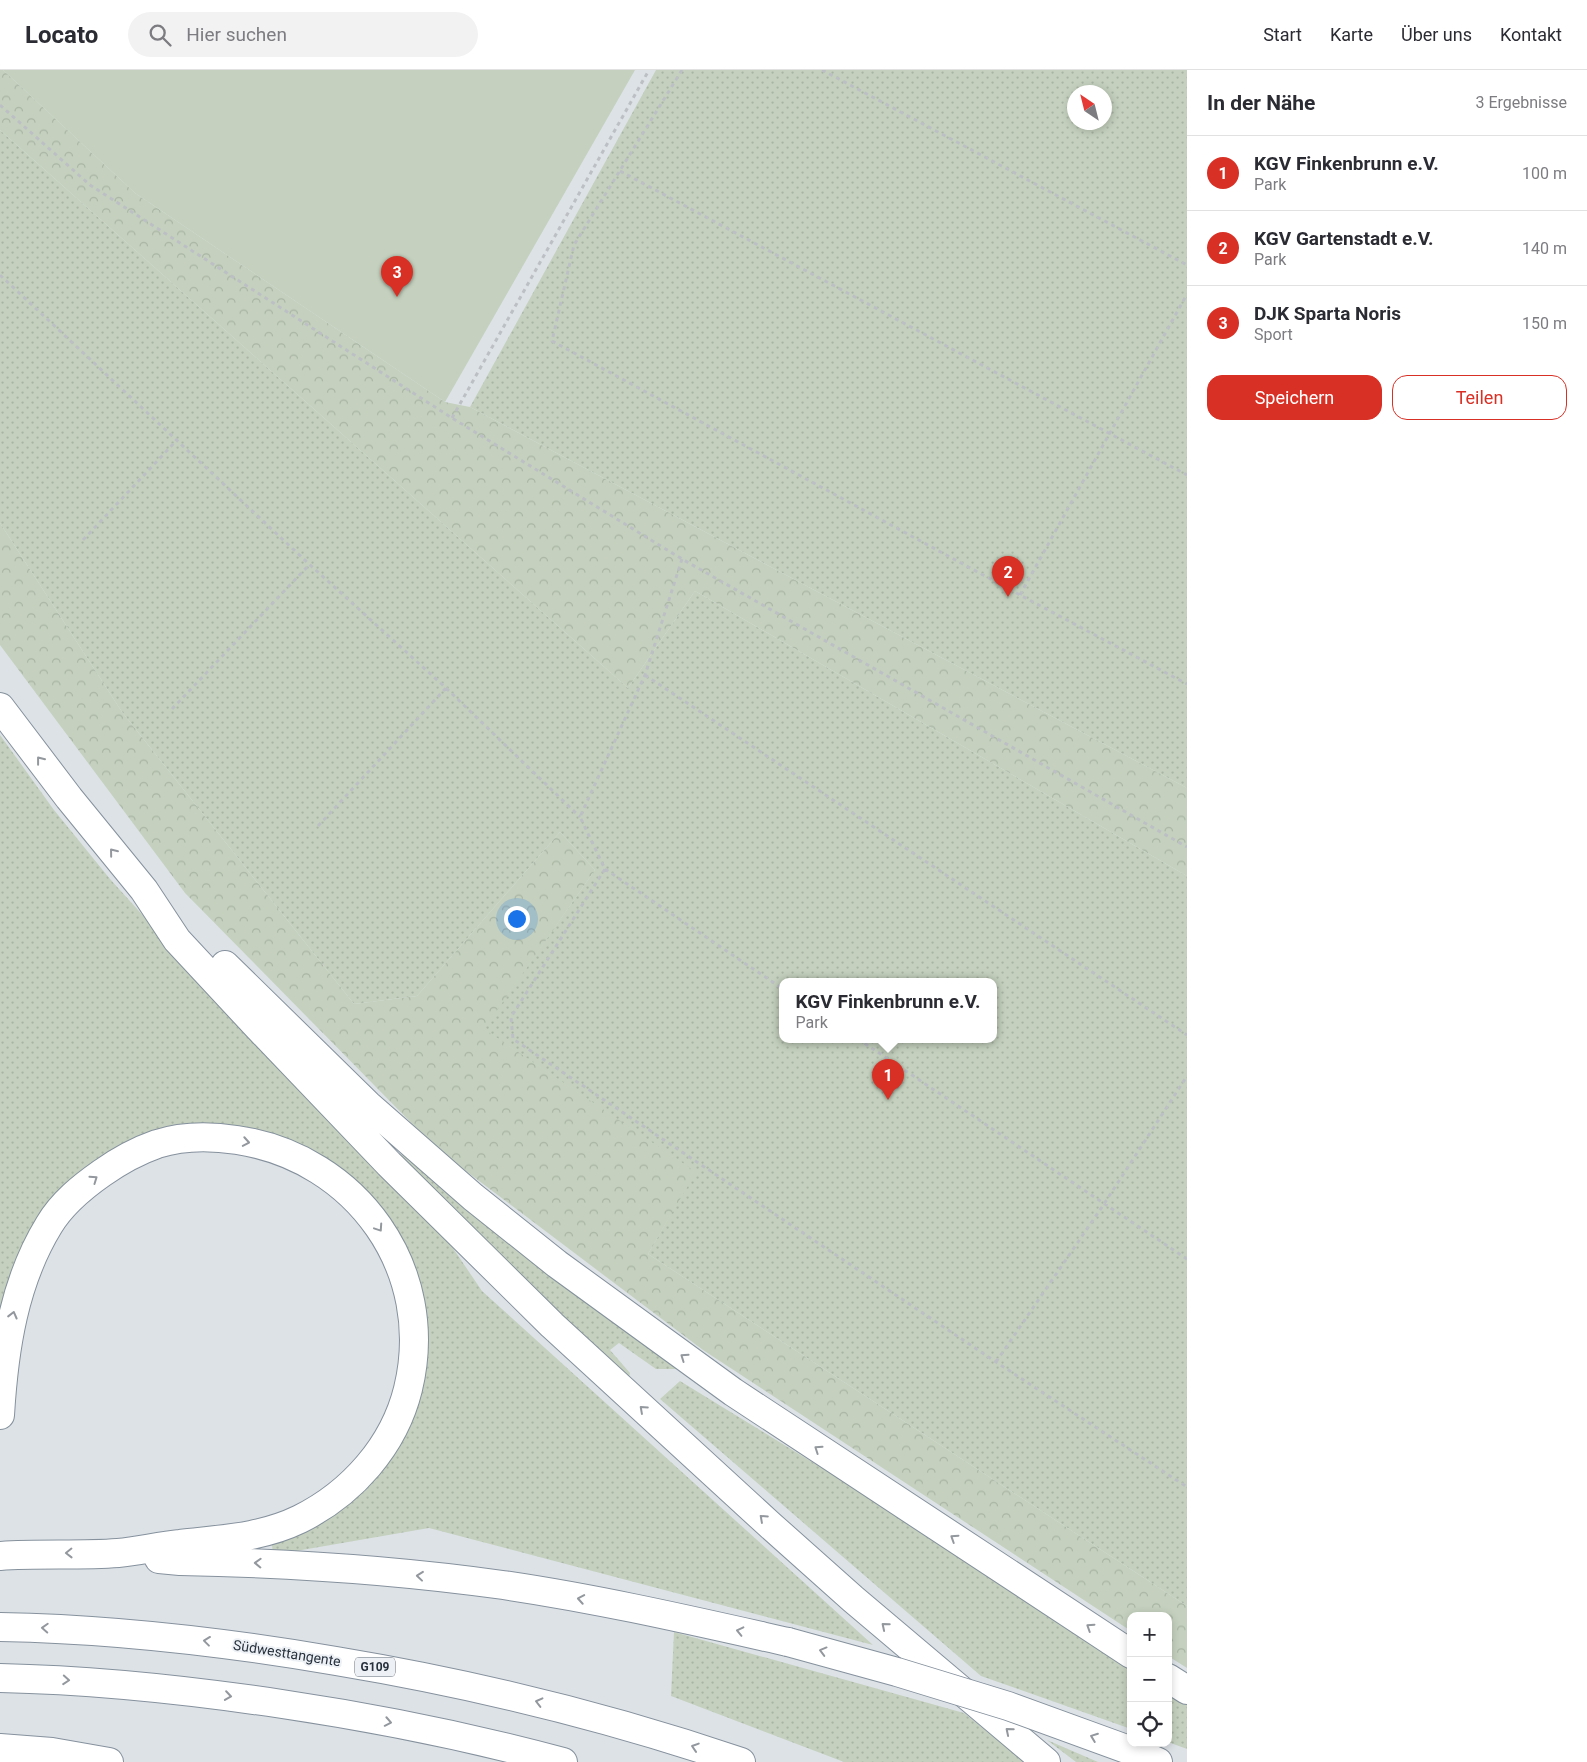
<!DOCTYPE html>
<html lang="de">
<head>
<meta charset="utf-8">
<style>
	body { margin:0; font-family:Roboto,sans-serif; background:#f2f2f3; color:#2b2b33 }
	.controls { position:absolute; right:15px; bottom:15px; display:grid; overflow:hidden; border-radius:10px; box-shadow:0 2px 8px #0003 }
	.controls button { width:45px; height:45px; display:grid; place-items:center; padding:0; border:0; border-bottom:1px solid #e1e1e2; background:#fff; color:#2b2b33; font:25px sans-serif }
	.compass { position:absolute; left:1067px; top:15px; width:45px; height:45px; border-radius:50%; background:#fff; box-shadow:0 2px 8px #0003; rotate:325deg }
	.you { position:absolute; left:516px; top:848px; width:18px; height:18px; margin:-12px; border:4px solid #fff; border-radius:50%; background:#1a73e8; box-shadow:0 0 0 8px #1a73e833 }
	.badge { display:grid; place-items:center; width:32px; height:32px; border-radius:50%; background:#d93025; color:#fff; font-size:16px; font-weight:700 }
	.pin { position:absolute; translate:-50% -41px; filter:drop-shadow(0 1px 2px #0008) }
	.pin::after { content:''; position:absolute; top:26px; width:18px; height:15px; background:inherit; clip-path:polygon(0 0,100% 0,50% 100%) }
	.popup { position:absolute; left:779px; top:908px; width:218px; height:65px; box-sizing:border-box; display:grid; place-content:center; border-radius:10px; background:#fff; filter:drop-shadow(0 1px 4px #0005); font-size:16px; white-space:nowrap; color:#7c7c81 }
	.popup b { font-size:19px; color:#2b2b33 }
	.popup::after { content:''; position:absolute; left:50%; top:100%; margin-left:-10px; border:10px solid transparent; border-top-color:#fff }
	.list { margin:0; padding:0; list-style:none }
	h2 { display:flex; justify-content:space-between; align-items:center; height:65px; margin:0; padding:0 20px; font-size:21px }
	h2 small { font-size:16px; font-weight:400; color:#7c7c81 }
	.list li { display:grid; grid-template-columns:32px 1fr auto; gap:15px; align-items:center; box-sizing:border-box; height:75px; padding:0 20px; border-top:1px solid #e1e1e2 }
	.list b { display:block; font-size:19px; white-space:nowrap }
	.list p { margin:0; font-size:16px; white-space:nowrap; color:#7c7c81 }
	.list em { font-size:16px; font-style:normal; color:#7c7c81 }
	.actions { display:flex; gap:10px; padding:15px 20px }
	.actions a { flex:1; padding:11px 0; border:1px solid #d93025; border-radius:15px; text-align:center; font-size:18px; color:#d93025 }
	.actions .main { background:#d93025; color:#fff }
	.icon { flex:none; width:28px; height:28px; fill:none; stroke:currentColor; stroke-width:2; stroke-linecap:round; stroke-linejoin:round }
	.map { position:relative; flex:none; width:1187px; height:1692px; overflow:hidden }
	header { display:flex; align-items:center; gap:30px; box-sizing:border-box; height:70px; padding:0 25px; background:#fff; border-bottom:1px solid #e1e1e2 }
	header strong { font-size:24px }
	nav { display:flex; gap:28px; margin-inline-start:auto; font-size:18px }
	.search { width:350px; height:45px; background:#f2f2f3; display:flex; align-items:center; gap:12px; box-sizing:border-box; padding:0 18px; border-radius:28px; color:#7c7c81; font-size:19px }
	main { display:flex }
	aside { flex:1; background:#fff }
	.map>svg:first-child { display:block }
</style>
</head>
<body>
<header>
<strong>Locato</strong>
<div class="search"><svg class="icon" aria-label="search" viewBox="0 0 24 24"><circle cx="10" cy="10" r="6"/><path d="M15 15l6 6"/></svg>Hier suchen</div>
<nav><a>Start</a><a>Karte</a><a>Über uns</a><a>Kontakt</a></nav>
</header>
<main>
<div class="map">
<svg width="1187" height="1692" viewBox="0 0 1187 1692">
	<defs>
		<pattern id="green-dots" width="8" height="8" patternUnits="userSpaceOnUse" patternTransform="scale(1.25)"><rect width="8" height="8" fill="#c5d1be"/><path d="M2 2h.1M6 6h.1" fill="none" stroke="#a9b4a4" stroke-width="1.8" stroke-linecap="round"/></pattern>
		<pattern id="forest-crowns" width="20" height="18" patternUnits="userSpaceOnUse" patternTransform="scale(1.25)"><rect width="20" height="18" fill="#c5d1be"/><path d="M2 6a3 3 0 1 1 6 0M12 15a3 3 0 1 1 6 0" fill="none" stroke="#a9b4a4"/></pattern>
	</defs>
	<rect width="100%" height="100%" fill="#dde2e7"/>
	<path fill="url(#green-dots)" fill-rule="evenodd" d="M656,0H1187V718L470,337ZM1074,22H1104V52H1074Z
		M0,60L628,618L695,521L1187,806V1536L648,1184L695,1102L483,959L595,800L560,762L417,926L354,934L122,642L0,453ZM783,911H993V969H783Z
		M0,665L54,740L110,809L269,985L444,1165L482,1221L873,1575L429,1458L273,1485L272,1475L310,1460L340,1441L366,1420L387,1394L404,1367L415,1340L426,1282V1249L420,1219L318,1087C274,1083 230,1078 186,1074C174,1073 148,1068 137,1070C126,1071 103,1085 94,1092C42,1130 12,1180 0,1243Z
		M403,1083L679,1299H656L619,1273L610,1280L630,1303L628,1312L397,1089Z
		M680,1311L921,1459L1131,1598V1659L981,1606L660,1329Z
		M674,1562L964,1643L1025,1692H844L671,1626Z
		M1168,1623L1187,1635V1679L1168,1672Z
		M1047,1670L1098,1692H1076Z"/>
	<path fill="url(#forest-crowns)" d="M0,0H3L135,123L445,332L470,337L1187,718V806L695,521L628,618L0,60Z
		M0,453L122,642L354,934L417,926L560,762L595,800L484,959L696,1102L648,1184L1187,1536V1598L1168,1586V1546H1131V1561L703,1280L438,1080L185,823L0,575Z"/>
	<path fill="#c5d1be" d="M3,0H635L445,332L135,123Z"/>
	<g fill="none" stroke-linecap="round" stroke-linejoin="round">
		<g stroke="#85919d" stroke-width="30">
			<path id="highway" d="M0,637L69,728L144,820L177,870L257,956L389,1094L552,1255L770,1455L853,1529L1046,1692
				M225,895L368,1035L473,1127L557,1194L733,1322L1131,1584
				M0,1345C4,1279 14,1212 49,1155C62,1133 82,1117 102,1103C119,1091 137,1081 157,1074C182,1066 211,1066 237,1070C357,1088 437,1200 408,1319C394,1376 352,1423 300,1449C261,1468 222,1469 180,1474C159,1476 139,1481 118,1483C79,1486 39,1483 0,1486
				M159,1489L180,1491C288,1493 396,1500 503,1515C599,1529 694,1551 788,1572
				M0,1557C113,1559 225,1572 336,1591C474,1614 609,1647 741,1692
				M0,1608C94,1610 188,1620 282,1634C376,1648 471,1667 563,1692
				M1168,1608L1187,1620
				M0,1678L52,1682L109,1692
				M1140,1684L1158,1692"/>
		</g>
		<path stroke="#bcc0c5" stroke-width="3" stroke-dasharray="4 4" stroke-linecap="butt" d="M682,0L574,175L552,271L1020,525L1187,614
			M822,0L1187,195
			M0,35L90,115L452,348L682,489L1187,777
			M620,101L1187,405
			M0,205L309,494L446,618L580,747
			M452,348L649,0
			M83,470L176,371
			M682,489L645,605L580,747L605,799L511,947L513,969L996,1292L1187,1417
			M1020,525L1187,224
			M645,605L1187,965
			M172,639L309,495
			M318,756L446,618
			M605,799L783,919
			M858,969L1187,1189
			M996,1292L1104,1134L1187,1006"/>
		<use href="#highway" stroke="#fff" stroke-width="28"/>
		<g stroke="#85919d" stroke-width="30" stroke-linecap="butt">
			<path id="highway-bridge" d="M788,1572L897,1602L1008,1636L1140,1684"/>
		</g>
		<use href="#highway-bridge" stroke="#fff" stroke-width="28"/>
	</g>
	<defs><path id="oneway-chevron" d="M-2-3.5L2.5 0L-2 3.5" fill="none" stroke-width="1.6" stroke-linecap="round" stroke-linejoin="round" transform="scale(1.25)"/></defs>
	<g stroke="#93989e">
		<use href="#oneway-chevron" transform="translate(40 690) rotate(-128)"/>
		<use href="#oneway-chevron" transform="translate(113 782) rotate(-129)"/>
		<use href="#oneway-chevron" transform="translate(246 1072) rotate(10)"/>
		<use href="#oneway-chevron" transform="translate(94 1109) rotate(-35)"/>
		<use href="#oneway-chevron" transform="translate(379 1158) rotate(56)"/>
		<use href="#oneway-chevron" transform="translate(13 1245) rotate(-76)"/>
		<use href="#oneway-chevron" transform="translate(684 1287) rotate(-145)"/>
		<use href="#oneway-chevron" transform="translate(643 1339) rotate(-138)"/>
		<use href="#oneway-chevron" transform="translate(818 1379) rotate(-146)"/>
		<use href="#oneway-chevron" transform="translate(763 1448) rotate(-138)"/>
		<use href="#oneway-chevron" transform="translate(954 1468) rotate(-147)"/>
		<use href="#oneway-chevron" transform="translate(69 1483) rotate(179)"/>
		<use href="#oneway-chevron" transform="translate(258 1493) rotate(-178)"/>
		<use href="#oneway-chevron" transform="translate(420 1506) rotate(-174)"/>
		<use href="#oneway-chevron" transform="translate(581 1529) rotate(-170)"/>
		<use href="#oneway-chevron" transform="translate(885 1556) rotate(-140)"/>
		<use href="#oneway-chevron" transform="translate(1090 1557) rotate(-147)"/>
		<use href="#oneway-chevron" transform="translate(45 1558) rotate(-177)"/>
		<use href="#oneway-chevron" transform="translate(740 1561) rotate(-167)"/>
		<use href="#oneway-chevron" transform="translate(207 1571) rotate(-173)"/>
		<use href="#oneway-chevron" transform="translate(823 1581) rotate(-165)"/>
		<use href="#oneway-chevron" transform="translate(66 1610) rotate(4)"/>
		<use href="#oneway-chevron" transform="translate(228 1626) rotate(8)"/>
		<use href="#oneway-chevron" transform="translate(539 1632) rotate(-166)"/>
		<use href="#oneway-chevron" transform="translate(388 1652) rotate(11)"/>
		<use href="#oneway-chevron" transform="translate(1009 1661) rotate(-140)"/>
		<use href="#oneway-chevron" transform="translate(1094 1667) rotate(-159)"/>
		<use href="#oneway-chevron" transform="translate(695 1677) rotate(-162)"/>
	</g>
	<g text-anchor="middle" stroke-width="4" stroke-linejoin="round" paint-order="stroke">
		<rect fill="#edf1f5" stroke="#626b74" stroke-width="1" x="355" y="1587.5" width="40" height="19" rx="4"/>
		<g font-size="12" font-weight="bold" fill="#27313d">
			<text x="375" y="1601">G109</text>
		</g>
		<g font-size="14" fill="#27313d" stroke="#edf1f5">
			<text transform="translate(287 1583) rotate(9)" y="5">Südwesttangente</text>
		</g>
	</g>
</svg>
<div class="controls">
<button>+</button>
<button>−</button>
<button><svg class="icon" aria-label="locate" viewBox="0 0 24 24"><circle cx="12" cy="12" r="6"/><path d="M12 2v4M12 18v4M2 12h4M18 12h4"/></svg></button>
</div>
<svg class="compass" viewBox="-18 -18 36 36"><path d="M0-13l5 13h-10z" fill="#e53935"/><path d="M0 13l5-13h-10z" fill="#7c7c81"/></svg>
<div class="you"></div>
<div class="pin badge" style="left:888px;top:1030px">1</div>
<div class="popup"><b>KGV Finkenbrunn e.V.</b>Park</div>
<div class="pin badge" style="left:1008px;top:527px">2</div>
<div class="pin badge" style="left:397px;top:227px">3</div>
</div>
<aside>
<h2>In der Nähe<small>3 Ergebnisse</small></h2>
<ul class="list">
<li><span class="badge">1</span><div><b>KGV Finkenbrunn e.V.</b><p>Park</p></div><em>100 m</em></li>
<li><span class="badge">2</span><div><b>KGV Gartenstadt e.V.</b><p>Park</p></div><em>140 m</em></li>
<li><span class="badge">3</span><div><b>DJK Sparta Noris</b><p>Sport</p></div><em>150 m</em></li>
</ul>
<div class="actions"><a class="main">Speichern</a><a>Teilen</a></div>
</aside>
</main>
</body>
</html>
